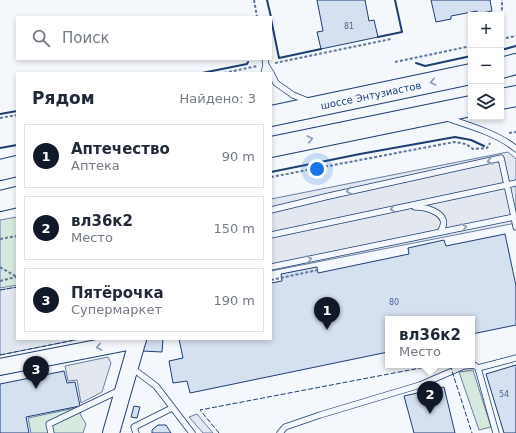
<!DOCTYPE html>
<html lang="ru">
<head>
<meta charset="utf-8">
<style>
	body { margin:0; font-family:"DejaVu Sans",sans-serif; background:#f6f6f7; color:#1f2937 }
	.controls { position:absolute; right:12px; top:12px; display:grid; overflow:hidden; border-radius:0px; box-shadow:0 2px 6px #0003 }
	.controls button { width:36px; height:36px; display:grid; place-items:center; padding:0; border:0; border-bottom:1px solid #e0e1e3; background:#fff; color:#1f2937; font:20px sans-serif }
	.you { position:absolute; left:317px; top:169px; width:14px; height:14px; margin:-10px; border:3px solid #fff; border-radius:50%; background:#1a73e8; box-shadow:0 0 0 6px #1a73e833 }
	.badge { display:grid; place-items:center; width:26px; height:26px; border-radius:50%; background:#111827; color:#fff; font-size:13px; font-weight:700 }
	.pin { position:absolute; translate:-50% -33px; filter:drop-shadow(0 1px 2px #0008) }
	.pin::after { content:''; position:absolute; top:21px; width:14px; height:12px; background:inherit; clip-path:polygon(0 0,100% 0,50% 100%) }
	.popup { position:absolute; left:385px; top:316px; width:90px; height:52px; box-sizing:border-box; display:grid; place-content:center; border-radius:0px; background:#fff; filter:drop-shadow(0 1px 3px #0005); font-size:13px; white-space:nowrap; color:#747a83 }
	.popup b { font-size:15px; color:#1f2937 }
	.popup::after { content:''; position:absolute; left:50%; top:100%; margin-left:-8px; border:8px solid transparent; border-top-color:#fff }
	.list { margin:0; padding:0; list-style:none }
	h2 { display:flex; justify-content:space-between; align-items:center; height:52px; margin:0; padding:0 16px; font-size:17px }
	h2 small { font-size:13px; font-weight:400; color:#747a83 }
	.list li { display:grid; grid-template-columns:26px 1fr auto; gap:12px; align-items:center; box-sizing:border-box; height:64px; margin:0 8px 8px; padding:0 8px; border:1px solid #e0e1e3; border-radius:0px }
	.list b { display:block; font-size:15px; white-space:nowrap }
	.list p { margin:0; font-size:13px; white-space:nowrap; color:#747a83 }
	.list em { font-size:13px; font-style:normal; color:#747a83 }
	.icon { flex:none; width:22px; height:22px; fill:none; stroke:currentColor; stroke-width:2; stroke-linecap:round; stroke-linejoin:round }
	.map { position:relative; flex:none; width:516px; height:433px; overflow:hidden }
	.search { position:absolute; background:#fff; box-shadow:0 2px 6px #0003; left:16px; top:16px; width:256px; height:44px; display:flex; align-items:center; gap:10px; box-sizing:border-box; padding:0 14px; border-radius:0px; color:#747a83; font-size:15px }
	.panel { position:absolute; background:#fff; box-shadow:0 2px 6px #0003; left:16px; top:72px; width:256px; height:268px; border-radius:0px }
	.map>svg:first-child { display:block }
</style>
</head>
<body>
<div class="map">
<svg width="516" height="433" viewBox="0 0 516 433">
	<rect width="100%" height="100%" fill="#f4f7fb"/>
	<path fill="#d7e8df" stroke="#687fa3" d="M17,217V285L0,288V220Z
		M473,370L491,427L479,430L459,372Z
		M84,404L80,414L86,424L83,433H31L28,418L80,407Z"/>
	<path fill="#e3e8f0" stroke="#687fa3" d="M508,152L516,159V223L271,271V199Z
		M17,287V339H80L0,355V290Z
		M108,357L111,363L102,392L81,403L77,380L68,381L65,366Z
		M197,414L213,433H203L189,417Z"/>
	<path fill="#d5e0f0" stroke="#1d3f73" d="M317,0H365L369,21L374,20L378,37L321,49L317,32L323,31Z
		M431,0H490L492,11L477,14V11L451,16V19L436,22Z
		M505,234L516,286V325L472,334V319H388V352L190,393L187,381L173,383L169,361L183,358L179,339H271V283L282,281L281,274L317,267L318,273L409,254L408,248L444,240L446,246Z
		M143,339H163L162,352L142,351Z
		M516,365V433H504L486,374Z
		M64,371L67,383L75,382L80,406L26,417L29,433H0V384Z
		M444,387L455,433H414L404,396Z
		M134,406L140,407L137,418L131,417Z
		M158,425H166L171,433H152V430Z"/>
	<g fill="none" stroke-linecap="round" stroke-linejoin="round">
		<g stroke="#1d3f73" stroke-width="7">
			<path id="lane" d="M265,59L266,65L271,73
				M264,73L266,65
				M271,73L276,83L293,95L308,101
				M447,118C468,125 499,134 516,149
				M415,207C427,207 453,214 440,232
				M271,210L329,196L501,158L507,185L516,183
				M514,217L516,227
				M271,235L507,185L514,217L271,267
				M132,368L156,386L192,433
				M51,433L49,424L120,390
				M136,433L134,427L172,408
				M280,433L285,427L320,415L420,385L464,366L474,365L478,368
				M496,433L478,368L516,358"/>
		</g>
		<g stroke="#1d3f73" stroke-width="18">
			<path id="secondary" d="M0,367L138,340
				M111,433L138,339"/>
		</g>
		<g stroke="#1d3f73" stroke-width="22">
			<g id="highway">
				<path d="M501,68L516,64"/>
				<path d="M501,99L516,96"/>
				<path id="s1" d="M271,116L471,74"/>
				<path d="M271,147L471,106"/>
				<path d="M0,170L17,166"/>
				<path d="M0,201L17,197"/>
			</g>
		</g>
		<path stroke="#5e769c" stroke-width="2" stroke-dasharray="3 2" stroke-linecap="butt" d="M254,0L257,17
			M500,15L502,9V0
			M501,39L516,36
			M395,62L471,46
			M275,63L391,39
			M224,73L257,66
			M0,118L17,115
			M509,133L516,132
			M271,177L454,142L466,144L473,149L487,148L490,143
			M0,239L17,236
			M0,267L17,277
			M271,280L318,270
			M0,281L16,277"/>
		<use href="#lane" stroke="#f4f7fb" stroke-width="5.5"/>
		<use href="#secondary" stroke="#f4f7fb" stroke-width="16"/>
		<use href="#highway" stroke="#f4f7fb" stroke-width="20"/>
		<path stroke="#1d3f73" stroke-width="1" stroke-dasharray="5 2" stroke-linecap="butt" d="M0,290L17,287
			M0,355L80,339
			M450,365L472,433
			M219,433L200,410L436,365"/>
		<path stroke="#1d3f73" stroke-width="2" d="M267,0L271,17
			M271,19L279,58L321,49
			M378,37L402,32L395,0
			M501,50L516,46
			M416,63L425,66L471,56
			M202,73L247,64L248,62
			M0,114L17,111
			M0,148L17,145
			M271,172L360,154L455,137L471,140L484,146"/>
	</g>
	<defs><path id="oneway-chevron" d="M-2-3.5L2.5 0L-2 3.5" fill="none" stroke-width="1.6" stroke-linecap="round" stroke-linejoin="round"/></defs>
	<g stroke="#889bb7">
		<use href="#oneway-chevron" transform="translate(433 82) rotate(168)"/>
		<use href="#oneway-chevron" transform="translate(310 139) rotate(-11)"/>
		<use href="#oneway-chevron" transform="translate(490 161) rotate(168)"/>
		<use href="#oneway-chevron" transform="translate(349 191) rotate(168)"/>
		<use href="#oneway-chevron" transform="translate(393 209) rotate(168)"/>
		<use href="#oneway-chevron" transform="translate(464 227) rotate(-12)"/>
		<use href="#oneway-chevron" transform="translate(309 259) rotate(-12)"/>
		<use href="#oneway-chevron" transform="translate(99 347) rotate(169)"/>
	</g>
	<g text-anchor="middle" stroke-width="3" stroke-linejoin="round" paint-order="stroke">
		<g font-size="8" fill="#4b6792">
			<text x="349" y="29">81</text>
			<text x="394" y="305">80</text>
			<text x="504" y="397">54</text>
		</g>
		<g font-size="10" fill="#1d3f73" stroke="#f4f7fb">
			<text dy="4" stroke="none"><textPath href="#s1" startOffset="102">шоссе Энтузиастов</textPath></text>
		</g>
	</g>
</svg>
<div class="controls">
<button>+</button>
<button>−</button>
<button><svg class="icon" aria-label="layers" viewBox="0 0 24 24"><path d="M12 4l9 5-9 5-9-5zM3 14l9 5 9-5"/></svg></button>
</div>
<div class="you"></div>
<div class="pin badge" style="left:327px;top:330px">1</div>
<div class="pin badge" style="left:430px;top:414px">2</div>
<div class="popup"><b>вл36к2</b>Место</div>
<div class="pin badge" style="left:36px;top:389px">3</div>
<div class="search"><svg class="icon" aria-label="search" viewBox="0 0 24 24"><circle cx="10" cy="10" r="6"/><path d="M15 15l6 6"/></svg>Поиск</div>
<section class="panel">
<h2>Рядом<small>Найдено: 3</small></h2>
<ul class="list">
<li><span class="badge">1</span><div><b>Аптечество</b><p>Аптека</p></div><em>90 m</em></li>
<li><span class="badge">2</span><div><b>вл36к2</b><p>Место</p></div><em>150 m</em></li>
<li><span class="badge">3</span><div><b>Пятёрочка</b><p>Супермаркет</p></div><em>190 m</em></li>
</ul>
</section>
</div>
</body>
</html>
